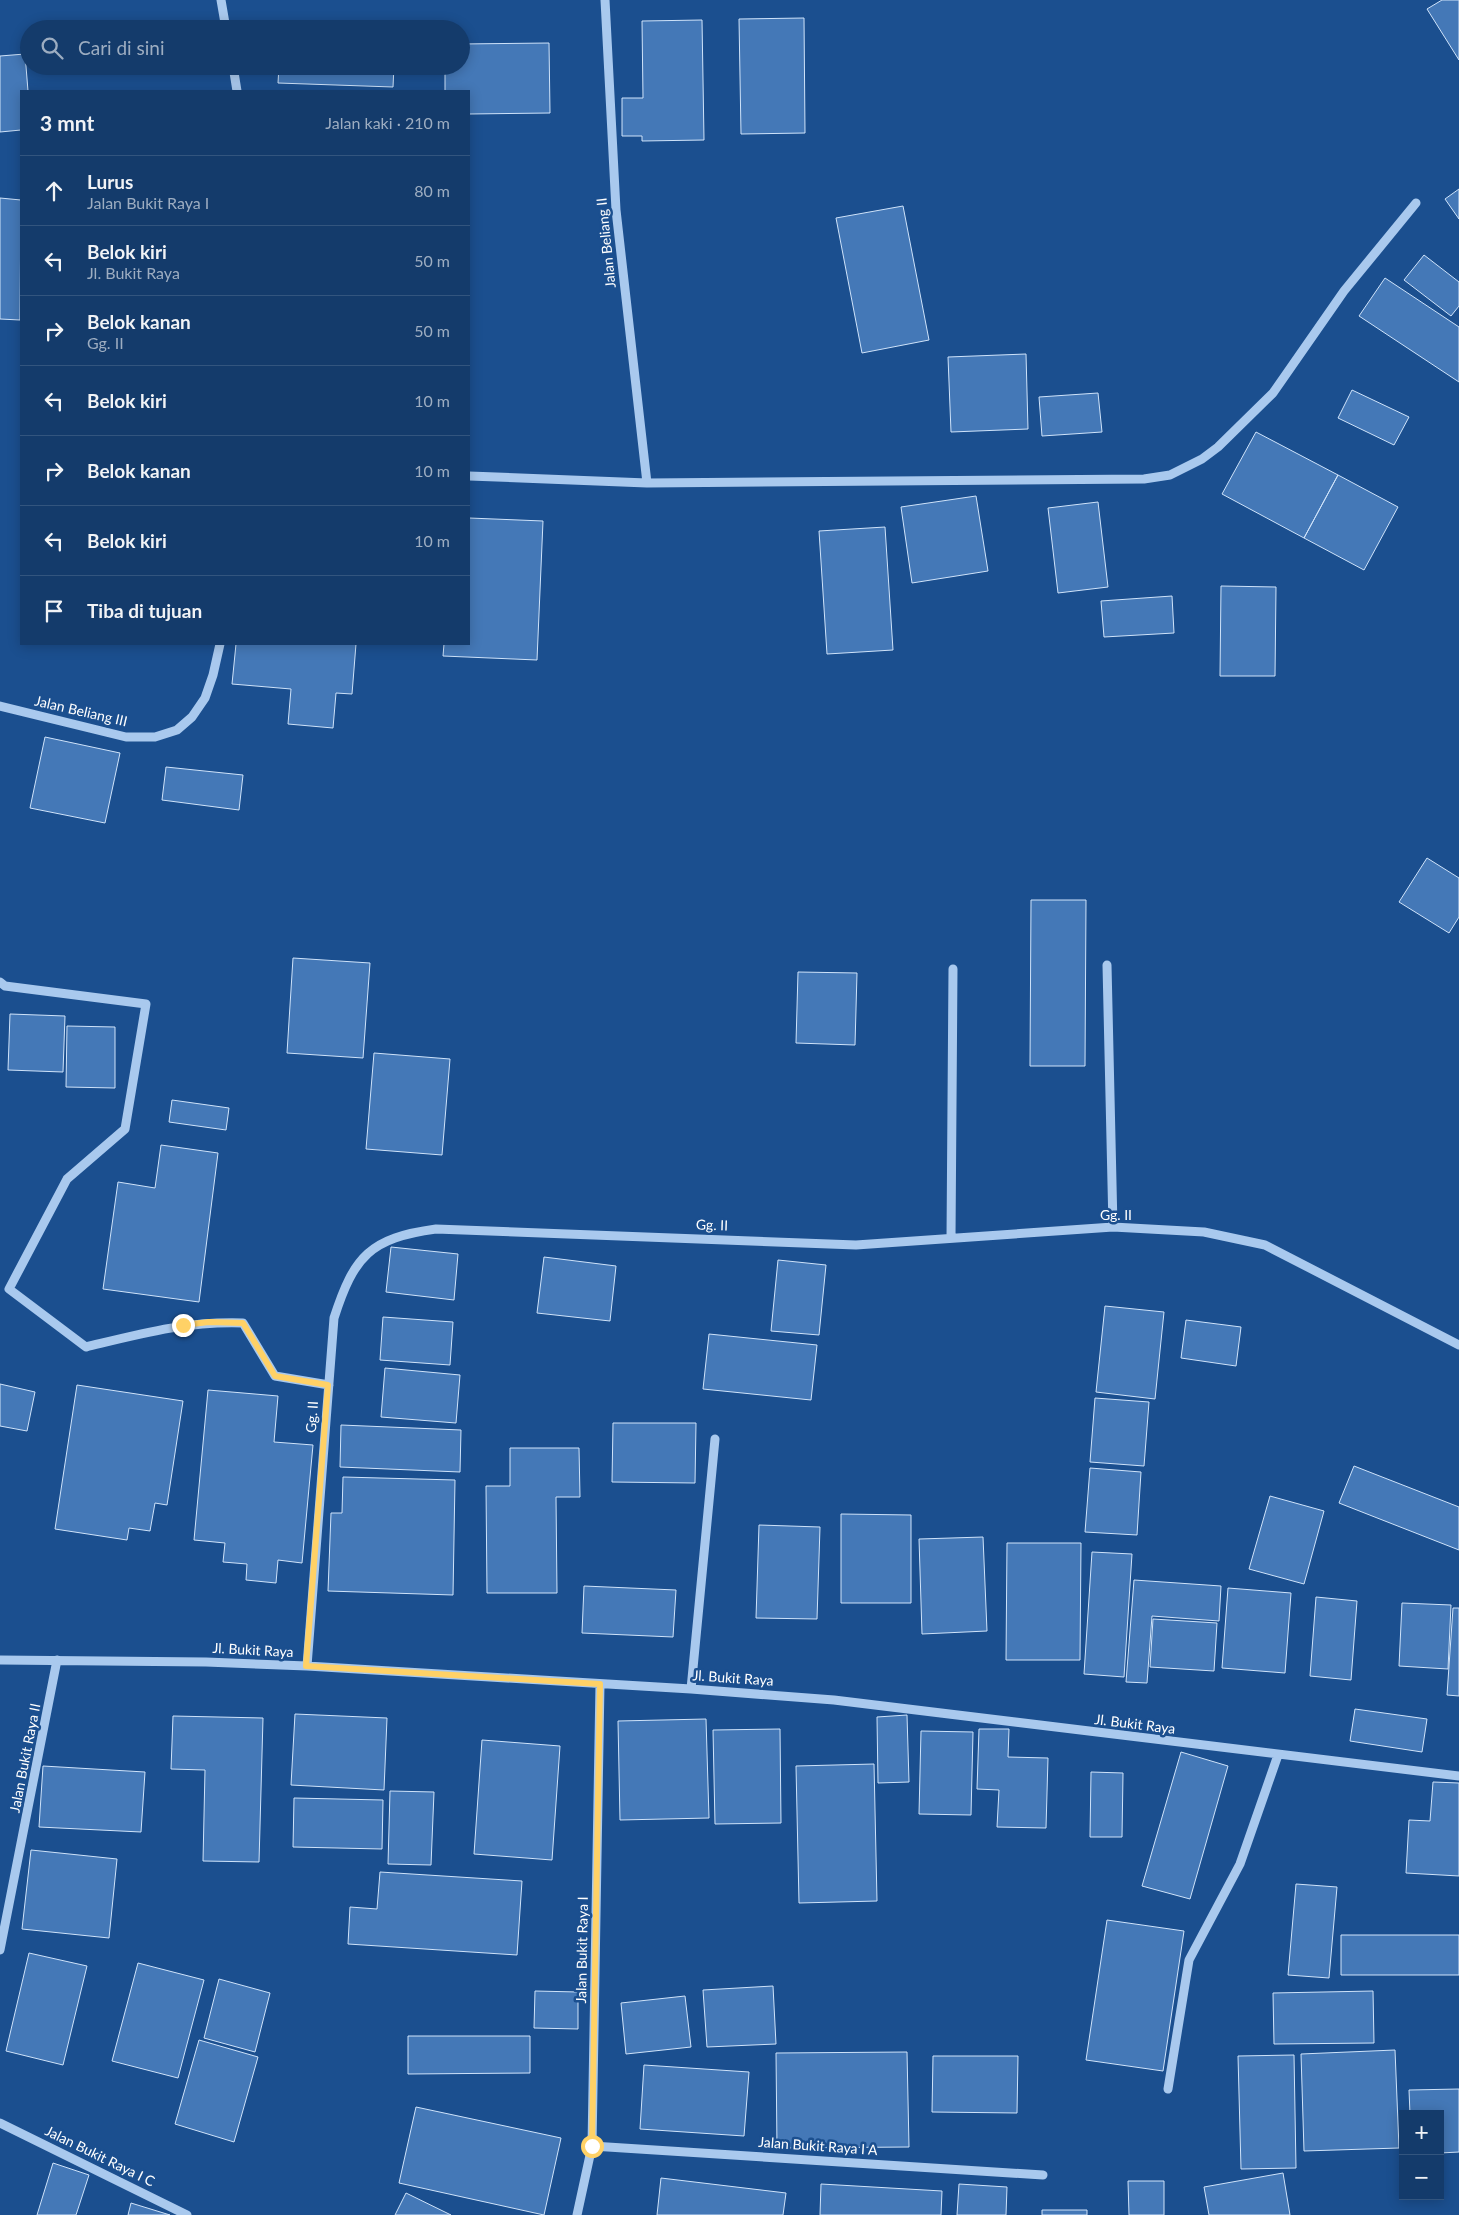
<!DOCTYPE html>
<html lang="id">
<head>
<meta charset="utf-8">
<style>
	body { margin:0; font-family:Lato,sans-serif; background:#1d4271; color:#f1f3f6 }
	.controls { position:absolute; right:15px; bottom:15px; display:grid; overflow:hidden; border-radius:0px; box-shadow:0 2px 12px #0003 }
	.controls button { width:45px; height:45px; display:grid; place-items:center; padding:0; border:0; border-bottom:1px solid #33557e; background:#143b6b; color:#f1f3f6; font:25px sans-serif }
	.stop { position:absolute; width:15px; height:15px; margin:-11px; border:4px solid #ffd166; border-radius:50%; background:#fff }
	.stop.end { background:#ffd166; border-color:#fff; box-shadow:0 1px 5px #0008 }
	.list { margin:0; padding:0; list-style:none }
	h2 { display:flex; justify-content:space-between; align-items:center; height:65px; margin:0; padding:0 20px; font-size:21px }
	h2 small { font-size:16px; font-weight:400; color:#9dadc1 }
	.list li { display:grid; grid-template-columns:32px 1fr auto; gap:15px; align-items:center; box-sizing:border-box; height:70px; padding:0 20px; border-top:1px solid #33557e }
	.list b { display:block; font-size:19px; white-space:nowrap }
	.list p { margin:0; font-size:16px; white-space:nowrap; color:#9dadc1 }
	.list em { font-size:16px; font-style:normal; color:#9dadc1 }
	.icon { flex:none; width:28px; height:28px; fill:none; stroke:currentColor; stroke-width:2; stroke-linecap:round; stroke-linejoin:round }
	.map { position:relative; flex:none; width:1459px; height:2215px; overflow:hidden }
	.search { position:absolute; background:#143b6b; box-shadow:0 2px 12px #0003; left:20px; top:20px; width:450px; height:55px; display:flex; align-items:center; gap:12px; box-sizing:border-box; padding:0 18px; border-radius:28px; color:#9dadc1; font-size:19px }
	.panel { position:absolute; background:#143b6b; box-shadow:0 2px 12px #0003; left:20px; top:90px; width:450px; height:555px; border-radius:0px }
	.map>svg:first-child { display:block }
</style>
</head>
<body>
<div class="map">
<svg width="1459" height="2215" viewBox="0 0 1459 2215">
	<rect width="100%" height="100%" fill="#1b4f8f"/>
	<path fill="#4478b7" stroke="#cfe3fa" d="M1442,0H1459V60L1427,9Z
		M804,18L805,133L741,134L739,19Z
		M702,20L704,140L642,141V136H622V98H643L642,21Z
		M549,43L550,113L469,114V91H445V66H461V44Z
		M25,54L28,91H21V130L0,132V56Z
		M279,66H394L393,87L278,83Z
		M1459,189V219L1445,199Z
		M0,198L21,200L20,320L0,319Z
		M903,206L929,340L862,353L836,218Z
		M1424,255L1459,282V306L1451,316L1404,280Z
		M1385,278L1459,327V382L1359,316Z
		M1026,354L1028,429L951,432L948,357Z
		M1352,390L1409,417L1394,445L1338,418Z
		M1098,393L1102,432L1042,436L1039,397Z
		M1256,432L1338,475L1304,538L1222,494Z
		M1338,475L1398,507L1364,570L1304,538Z
		M976,496L988,571L912,583L901,507Z
		M1098,502L1108,587L1058,593L1048,508Z
		M469,518L543,521L537,660L443,656L444,644H469Z
		M885,527L893,650L827,654L819,531Z
		M1221,586L1276,587L1275,676H1220Z
		M1172,596L1174,633L1104,637L1101,601Z
		M236,644H356L352,694L336,693L333,728L288,724L291,689L232,684Z
		M45,737L120,753L105,823L30,808Z
		M166,767L243,775L239,810L162,800Z
		M1427,858L1459,878V917L1449,933L1399,902Z
		M1031,900H1086L1085,1066H1030Z
		M293,958L370,963L363,1058L287,1053Z
		M798,972L857,973L855,1045L796,1043Z
		M10,1014L65,1016L63,1072L8,1070Z
		M67,1026L115,1027V1088L66,1087Z
		M374,1053L450,1059L442,1155L366,1149Z
		M172,1100L229,1108L226,1130L169,1122Z
		M161,1145L218,1153L199,1302L103,1289L118,1182L155,1188Z
		M391,1247L458,1254L454,1300L386,1292Z
		M544,1257L616,1266L610,1321L537,1313Z
		M778,1260L826,1265L819,1335L771,1331Z
		M1105,1306L1164,1312L1155,1399L1096,1392Z
		M383,1317L453,1322L450,1365L380,1360Z
		M1186,1320L1241,1327L1236,1366L1181,1358Z
		M709,1334L817,1345L811,1400L703,1389Z
		M385,1368L460,1375L456,1423L381,1417Z
		M0,1384L35,1392L27,1431L0,1426Z
		M77,1385L183,1401L167,1505L155,1503L150,1531L129,1528L127,1540L55,1529Z
		M208,1390L278,1396L274,1442L313,1445L302,1563L278,1560L276,1583L246,1580L247,1564L223,1562L225,1543L194,1540Z
		M1095,1398L1149,1402L1144,1466L1090,1462Z
		M613,1423H696L695,1483L612,1482Z
		M341,1425L461,1430L460,1472L340,1467Z
		M510,1448H579L580,1497H556L557,1593H487L486,1486H510Z
		M1354,1466L1459,1507V1550L1339,1503Z
		M1090,1468L1141,1472L1137,1535L1085,1532Z
		M343,1477L455,1480L453,1595L328,1591L331,1513H342Z
		M1270,1496L1324,1511L1304,1584L1249,1569Z
		M841,1514L911,1515V1603H841Z
		M759,1525L820,1527L817,1619L756,1618Z
		M983,1537L987,1631L922,1634L919,1539Z
		M1007,1543H1081L1080,1660H1006Z
		M1092,1552L1132,1554L1124,1677L1084,1674Z
		M1134,1580L1221,1586L1219,1621L1152,1616L1147,1683L1126,1682Z
		M584,1586L676,1590L673,1637L582,1633Z
		M1228,1588L1291,1593L1285,1673L1222,1668Z
		M1316,1597L1357,1601L1351,1680L1310,1676Z
		M1402,1603L1451,1605L1448,1669L1399,1666Z
		M1453,1608H1459V1696L1447,1695Z
		M1153,1619L1217,1623L1214,1671L1150,1667Z
		M1355,1709L1427,1719L1422,1752L1350,1741Z
		M295,1714L387,1718L384,1790L291,1785Z
		M907,1715L909,1782L878,1783L877,1717Z
		M173,1716L263,1718L259,1862L203,1861L205,1770L171,1769Z
		M706,1719L709,1818L620,1820L618,1721Z
		M780,1729L781,1823L715,1824L713,1730Z
		M979,1729H1009L1008,1757L1048,1758L1046,1828L997,1827L999,1790L977,1789Z
		M921,1731L973,1732L971,1815L919,1814Z
		M482,1740L560,1746L552,1860L474,1854Z
		M1181,1752L1228,1766L1190,1899L1142,1886Z
		M874,1764L877,1901L799,1903L796,1766Z
		M43,1766L145,1772L141,1832L39,1827Z
		M1091,1772L1123,1773L1122,1837H1090Z
		M1433,1782L1459,1783V1876L1406,1873L1409,1820L1430,1821Z
		M390,1791L434,1792L431,1865L388,1864Z
		M294,1798L383,1800L382,1849L293,1847Z
		M31,1850L117,1859L109,1938L22,1929Z
		M380,1872L522,1881L517,1955L348,1944L350,1907L377,1909Z
		M1296,1884L1337,1887L1329,1978L1288,1975Z
		M1107,1920L1184,1931L1163,2071L1086,2060Z
		M1341,1935H1459V1975H1341Z
		M29,1953L87,1966L63,2065L6,2051Z
		M138,1963L204,1980L178,2078L112,2061Z
		M219,1979L270,1993L255,2052L204,2038Z
		M773,1986L776,2044L707,2047L703,1990Z
		M535,1991L578,1992V2029L534,2028Z
		M1373,1991L1374,2043L1274,2044L1273,1993Z
		M685,1996L691,2047L626,2054L621,2003Z
		M408,2036H530V2073L408,2074Z
		M199,2040L258,2057L234,2142L175,2124Z
		M1395,2050L1399,2148L1304,2151L1301,2054Z
		M907,2052L909,2147L777,2148L776,2053Z
		M1294,2055L1296,2168L1241,2169L1238,2056Z
		M933,2056H1018L1017,2113L932,2112Z
		M644,2065L749,2072L744,2136L640,2129Z
		M1459,2089V2152L1440,2153V2114H1410L1409,2090Z
		M416,2107L561,2138L544,2215L399,2183Z
		M53,2163L89,2175L76,2215H37Z
		M1283,2173L1290,2215H1209L1204,2187Z
		M661,2178L786,2193L783,2215H657Z
		M1128,2181H1164V2215H1129Z
		M821,2184L942,2191L941,2215H820Z
		M959,2184L1007,2187L1006,2215H957Z
		M406,2193L451,2215H395Z
		M131,2203L170,2215H128Z
		M1042,2210H1087V2215H1042Z"/>
	<g fill="none" stroke-linecap="round" stroke-linejoin="round">
		<path stroke="#a9c9ee" stroke-width="9" d="M221,0L226,29
			M605,0L616,210L647,483
			M233,66L237,91
			M469,476L647,483L1144,479L1170,475L1202,459L1218,447L1273,393L1344,291L1416,203
			M0,706L126,737H155L177,730L192,717L205,698L213,675L220,644
			M1107,965L1113,1227
			M0,982L5,986L146,1004L125,1129L67,1179L9,1289L86,1347C140,1334 187,1321 243,1323L275,1376L329,1385
			M951,1238L953,969
			M0,1660L206,1662L307,1666L691,1689L834,1700L1459,1776
			M307,1666L334,1318C354,1256 370,1238 436,1229L856,1245L1113,1227L1204,1232L1265,1245L1459,1345
			M691,1689L715,1439
			M0,1950L57,1660
			M1168,2089L1189,1960L1240,1864L1278,1755
			M0,2123L187,2215
			M592,2146L1043,2175
			M577,2215L592,2146L600,1684"/>
	</g>
	<g fill="none" stroke-linecap="round" stroke-linejoin="round">
		<path stroke="#ffd166" stroke-width="6" d="M183,1325L209,1322L243,1323L275,1376L328,1385L306,1666L600,1684L592,2146"/>
	</g>
	<g text-anchor="middle" stroke-width="5" stroke-linejoin="round" paint-order="stroke">
		<g font-size="14" fill="#fff" stroke="#1b4f8f">
			<text transform="translate(606 243) rotate(-96)" y="5">Jalan Beliang II</text>
			<text transform="translate(81 711) rotate(13)" y="5">Jalan Beliang III</text>
			<text x="1116" y="1220">Gg. II</text>
			<text transform="translate(712 1225) rotate(2)" y="5">Gg. II</text>
			<text transform="translate(312 1417) rotate(-86)" y="5">Gg. II</text>
			<text transform="translate(253 1650) rotate(3)" y="5">Jl. Bukit Raya</text>
			<text transform="translate(733 1678) rotate(4)" y="5">Jl. Bukit Raya</text>
			<text transform="translate(1135 1724) rotate(7)" y="5">Jl. Bukit Raya</text>
			<text transform="translate(25 1758) rotate(-79)" y="5">Jalan Bukit Raya II</text>
			<text transform="translate(582 1950) rotate(-89)" y="5">Jalan Bukit Raya I</text>
			<text transform="translate(818 2146) rotate(4)" y="5">Jalan Bukit Raya I A</text>
			<text transform="translate(100 2156) rotate(26)" y="5">Jalan Bukit Raya I C</text>
		</g>
	</g>
</svg>
<div class="controls">
<button>+</button>
<button>−</button>
</div>
<div class="stop" style="left:592px;top:2146px"></div>
<div class="stop end" style="left:183px;top:1325px"></div>
<div class="search"><svg class="icon" aria-label="search" viewBox="0 0 24 24"><circle cx="10" cy="10" r="6"/><path d="M15 15l6 6"/></svg>Cari di sini</div>
<section class="panel">
<h2>3 mnt<small>Jalan kaki · 210 m</small></h2>
<ul class="list">
<li><svg class="icon" aria-label="ahead" viewBox="0 0 24 24"><path d="M12 20V5M6 11l6-6 6 6"/></svg><div><b>Lurus</b><p>Jalan Bukit Raya I</p></div><em>80 m</em></li>
<li><svg class="icon" aria-label="left" viewBox="0 0 24 24"><path d="M17 20v-9H6M10 6l-5 5 5 5"/></svg><div><b>Belok kiri</b><p>Jl. Bukit Raya</p></div><em>50 m</em></li>
<li><svg class="icon" aria-label="right" viewBox="0 0 24 24"><path d="M7 20v-9h11M14 6l5 5-5 5"/></svg><div><b>Belok kanan</b><p>Gg. II</p></div><em>50 m</em></li>
<li><svg class="icon" aria-label="left" viewBox="0 0 24 24"><path d="M17 20v-9H6M10 6l-5 5 5 5"/></svg><div><b>Belok kiri</b></div><em>10 m</em></li>
<li><svg class="icon" aria-label="right" viewBox="0 0 24 24"><path d="M7 20v-9h11M14 6l5 5-5 5"/></svg><div><b>Belok kanan</b></div><em>10 m</em></li>
<li><svg class="icon" aria-label="left" viewBox="0 0 24 24"><path d="M17 20v-9H6M10 6l-5 5 5 5"/></svg><div><b>Belok kiri</b></div><em>10 m</em></li>
<li><svg class="icon" aria-label="arrive" viewBox="0 0 24 24"><path d="M6 21V4h12l-3 4 3 4H6"/></svg><div><b>Tiba di tujuan</b></div></li>
</ul>
</section>
</div>
</body>
</html>
